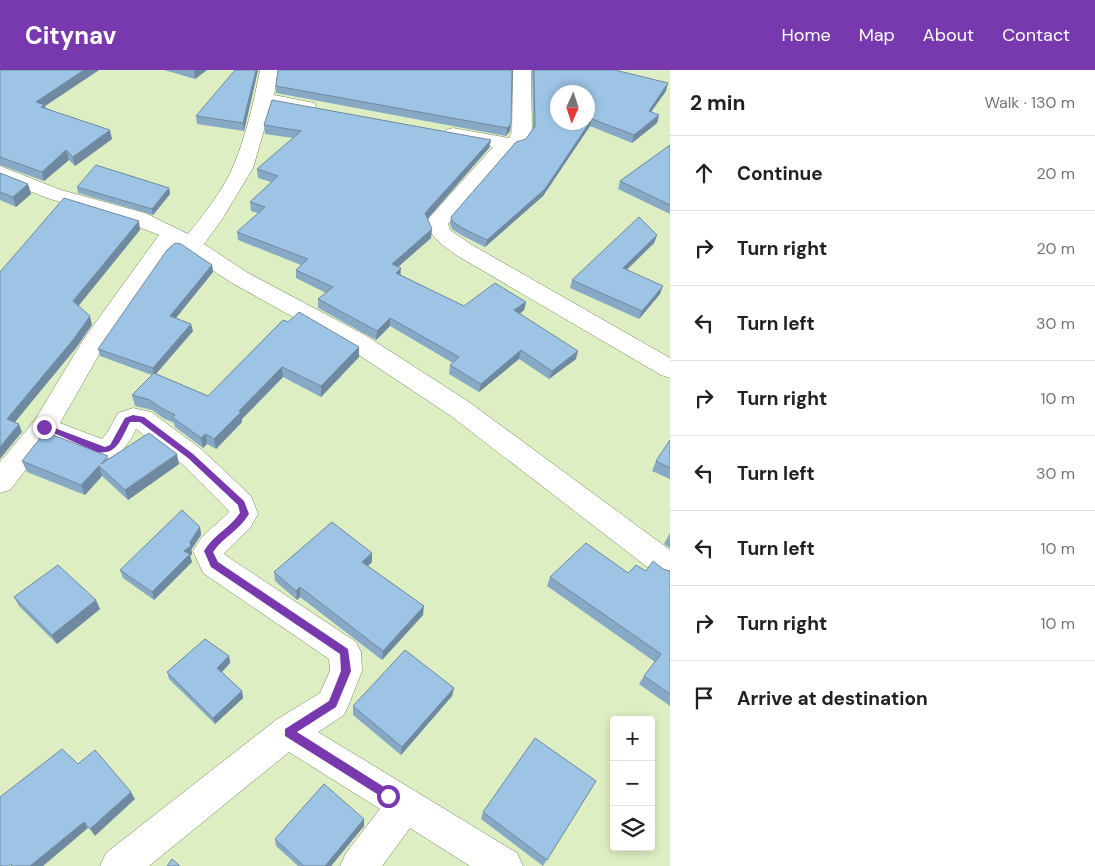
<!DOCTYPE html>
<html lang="en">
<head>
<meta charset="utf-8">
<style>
	body { margin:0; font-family:"DM Sans",sans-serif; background:#f6f6f6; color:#202124 }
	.controls { position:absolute; right:15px; bottom:15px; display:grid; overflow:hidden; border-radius:5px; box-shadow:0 2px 8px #0003 }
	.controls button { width:45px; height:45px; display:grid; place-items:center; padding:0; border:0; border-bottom:1px solid #e0e0e0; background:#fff; color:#202124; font:25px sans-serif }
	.compass { position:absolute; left:550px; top:15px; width:45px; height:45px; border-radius:50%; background:#fff; box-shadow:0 2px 8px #0003; rotate:183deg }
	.stop { position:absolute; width:15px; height:15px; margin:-11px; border:4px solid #7839ae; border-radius:50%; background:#fff }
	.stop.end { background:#7839ae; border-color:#fff; box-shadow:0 1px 5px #0008 }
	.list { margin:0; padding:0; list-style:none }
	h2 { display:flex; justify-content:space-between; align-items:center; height:65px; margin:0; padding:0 20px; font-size:21px }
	h2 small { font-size:16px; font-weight:400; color:#757577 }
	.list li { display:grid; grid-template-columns:32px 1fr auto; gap:15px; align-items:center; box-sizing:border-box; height:75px; padding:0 20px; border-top:1px solid #e0e0e0 }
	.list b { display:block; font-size:19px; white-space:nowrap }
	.list em { font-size:16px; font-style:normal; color:#757577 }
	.icon { flex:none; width:28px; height:28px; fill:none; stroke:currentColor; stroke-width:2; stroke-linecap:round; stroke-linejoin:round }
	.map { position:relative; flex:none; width:670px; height:796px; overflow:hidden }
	header { display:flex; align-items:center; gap:30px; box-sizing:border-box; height:70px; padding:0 25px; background:#7839ae; color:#fff }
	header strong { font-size:24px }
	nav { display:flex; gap:28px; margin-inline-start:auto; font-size:18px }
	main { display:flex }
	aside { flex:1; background:#fff }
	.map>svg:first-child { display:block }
</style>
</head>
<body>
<header>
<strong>Citynav</strong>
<nav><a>Home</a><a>Map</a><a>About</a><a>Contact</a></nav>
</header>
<main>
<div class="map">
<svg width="670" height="796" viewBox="0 0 670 796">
	<rect width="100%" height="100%" fill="#ddefc2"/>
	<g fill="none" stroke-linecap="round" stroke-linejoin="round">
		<g stroke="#76865d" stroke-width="1">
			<path id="street" d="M260,0H278L274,25L314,33L316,37L314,41L307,43L271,36L253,98L221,151L204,174L248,203L365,265L469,332L670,480V510L659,506L451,346L347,277L232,213L175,175L101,281L60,353L102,369L107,363L118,343L133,338L151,342L201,379L251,426L258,444L250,458L224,483L225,485L356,572L361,582L362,601L349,634L344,645L318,662L517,783L523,796H470L410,758L382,796H340L346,783L380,739L289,682L149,796H100L106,783L276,650L320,623L330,601L329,589L203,503L193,481L202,467L225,446L229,442L228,440L181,393L136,359C113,408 88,385 49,370L10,420L0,423V392L35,350L83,270L159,165L129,153L47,128L0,109V96L61,120L145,143L188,164C203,146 225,117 233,97C246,66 254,32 260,0Z
				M513,0H531L532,62L523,76L514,78L448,154L450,160L472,175L670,288V308L661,305L456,185C443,175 432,169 426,153L429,148L493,77L446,68L443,64L446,60L453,58L509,68L512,62Z"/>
		</g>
		<use href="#street" fill="#fff" fill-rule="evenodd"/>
	</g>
	<path fill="#88a9c5" d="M0,0H99L45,36L46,38L112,69L75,96L69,90L44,111L0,95Z
		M164,0H207L195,9Z
		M258,0L244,61L197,54L196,46Z
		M532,0H615L666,21L651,42L659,45L657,53L632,73L590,56L543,126L485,177L461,165L452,159L450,154L451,147L526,69L533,58Z
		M276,16L511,54L510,61L506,66L276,23Z
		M264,55L491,70L489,78L427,148L431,168L398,197L401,205L464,236L526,232L524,240L520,244L576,289L549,309L519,289L479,322L449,304L450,295L453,293L390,256L376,270L318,238V229L326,223L296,208V200L301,195L238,170L237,162L258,143L251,141L250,132L271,112L258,108L257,99L293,68L265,64Z
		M670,75V144L618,119L620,111Z
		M0,103L28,114L31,124L16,137L0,130Z
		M77,117L169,118L170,124L153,145L78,123Z
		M657,165L654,173L627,200L660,224L639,249L570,218L572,210Z
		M212,195L213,202L176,248L193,261L156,304L208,326L283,250L359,277V287L321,327L283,307L242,349V352L216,379L207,374L203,378L175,357L174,353L163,348L152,340L135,336L132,325L152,305L100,286L98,279Z
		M670,370V409L652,401L656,391Z
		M109,389L179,394L128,430L102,406L85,425L27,402L22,391Z
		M200,457L201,465L191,480L192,484L190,486L192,492L154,530L123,508L120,500Z
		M670,463V478L664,474Z
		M372,483V492L368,496L423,545L382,590L300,527L297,530L275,511L274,502Z
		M663,499L670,501V636L639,614L644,606L655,592L547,516L550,507L628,503Z
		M14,527L100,539L57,574L19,536Z
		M229,586L230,593L222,602L242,621L243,628L215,654L169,609L167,602Z
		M454,618L452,626L401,685L353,645V636Z
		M596,711L543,796L481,749L483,742Z
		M364,749V756L331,796H298L276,776L275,769Z"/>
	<path fill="#6f89a0" d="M84,0H99L45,36L47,44L36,32Z
		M194,0H207L195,9Z
		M256,0H258L244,61L243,53Z
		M668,13L666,21L646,49L649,41Z
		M659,45L657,53L632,73L634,65Z
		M592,49L590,56L543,126L485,177L487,170Z
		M511,54L510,61L506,66L507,58Z
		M110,60L112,69L75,96L73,87Z
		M491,70L489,78L425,152V143Z
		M66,80L69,90L44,111L42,102Z
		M28,114L31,124L16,137L13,127Z
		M169,118L170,124L153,145L152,139Z
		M139,151L140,160L76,239L73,231Z
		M432,159L431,168L391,203L392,194Z
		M657,165L654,173L620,206L623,198Z
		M212,195L213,202L171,254L170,246Z
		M401,198L400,207L396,203Z
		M663,216L660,224L639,249L642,241Z
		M526,232L524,240L513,249L514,240Z
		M90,246L92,255L76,278L11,357L7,349Z
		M390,248V256L376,270L377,261Z
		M191,254L193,261L154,306L153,298Z
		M359,277V287L321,327V316Z
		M521,280L519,289L479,322L481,314Z
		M578,281L576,289L549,309L552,301Z
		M282,297L283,307L242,349V352L216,379L214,369L239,341Z
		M19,354L22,362L0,389V377Z
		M206,364L207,374L203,378L201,368Z
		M177,384L179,394L128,430L125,420Z
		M99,396L102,406L85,425L81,415Z
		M200,457L201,465L191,480L190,472Z
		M191,476L192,484L190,486L192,492L154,530L152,522L184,481Z
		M372,483V492L362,501V492Z
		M300,517V527L297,530L296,521Z
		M96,530L100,539L57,574L52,565Z
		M424,536L423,545L382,590L383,581Z
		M229,586L230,593L219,605L217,598Z
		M454,618L452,626L401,685L402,677Z
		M242,621L243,628L215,654L213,648Z
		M131,722L135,729L95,766L90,759Z
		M364,749V756L331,796H325Z
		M84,752L88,758L43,796H30Z"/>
	<path fill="#9ec4e5" stroke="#6f89a0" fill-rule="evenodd" d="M0,0H84L36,32L45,35L41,37L110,60L73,87L66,80L42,102L0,87Z
		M235,0H256L243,53L196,46Z
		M278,0H512L511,54L507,58L276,16Z
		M534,0H615L668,13L649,41L659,45L634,65L592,49L545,119L487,170L462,158L452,151L451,147L516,72L526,69L535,56ZM558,22H588V52H558Z
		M272,30L491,70L425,143L432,159L392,194L401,198L396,203L464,236L495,213L526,232L514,240L578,281L552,301L521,280L481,314L450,295L459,287L390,248L377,261L318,229L333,217L296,200L308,189L237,162L265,137L250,132L278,106L257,99L301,61L264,55Z
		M670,75V135L620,111Z
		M96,95L169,118L152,139L77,117Z
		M0,103L28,114L13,127L0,122Z
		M64,128L139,151L73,231L90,246L73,270L7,349L19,354L0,377V202Z
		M639,147L657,165L623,198L663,216L642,241L572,210Z
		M175,173L181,174L212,195L170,246L191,254L153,298L98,279L167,180Z
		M299,242L359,277L321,316L282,297L239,341L241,342L214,369L206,364L201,368L172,347L175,345L161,338L150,330L132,325L154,303L208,326L283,250L288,252Z
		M45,362L108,386L101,394L149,363L177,384L125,420L99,396L81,415L22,391Z
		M670,370V398L656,391Z
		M182,440L200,457L190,472L191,476L184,481L190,484L152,522L120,500Z
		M332,452L372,483L362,492L424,536L383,581L300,517L296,521L274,502Z
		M586,473L628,503L636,495L646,501L653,491L663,499L670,501V624L644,606L661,584L550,507Z
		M58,495L96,530L52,565L14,527Z
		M205,569L229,586L217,598L242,621L213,648L167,602Z
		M405,580L454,618L402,677L353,636Z
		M535,668L596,711L547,790L483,742Z
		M62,679L78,694L95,680L131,722L90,759L84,752L30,796H12L11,794L8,796H0V727Z
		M324,714L364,749L325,796H304L275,769Z
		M172,789L180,796H167Z"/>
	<path fill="#7839ae" d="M133,345L144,347L193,384L244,431L249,444C239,461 224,466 213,482L218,492L348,579L351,601L336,637L297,662L392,722L394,726L392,729L388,731L385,729L285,666V659L329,631L341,601L340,584L211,497L204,481C213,465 230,458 240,443L238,435L188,388L140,352H130C122,367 117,386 97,382L40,357L44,354L105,377L110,375L125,348Z"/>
</svg>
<div class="controls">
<button>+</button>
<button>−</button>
<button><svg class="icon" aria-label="layers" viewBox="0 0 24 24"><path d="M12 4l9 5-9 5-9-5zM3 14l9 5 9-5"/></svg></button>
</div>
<svg class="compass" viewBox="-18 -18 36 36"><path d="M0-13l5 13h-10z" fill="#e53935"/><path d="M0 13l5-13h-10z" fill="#757577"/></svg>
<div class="stop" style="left:388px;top:726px"></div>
<div class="stop end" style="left:44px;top:357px"></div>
</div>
<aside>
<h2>2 min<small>Walk · 130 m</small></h2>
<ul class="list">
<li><svg class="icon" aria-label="ahead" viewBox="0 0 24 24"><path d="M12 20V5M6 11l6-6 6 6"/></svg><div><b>Continue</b></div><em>20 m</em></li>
<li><svg class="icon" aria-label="right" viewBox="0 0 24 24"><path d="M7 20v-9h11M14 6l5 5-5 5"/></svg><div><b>Turn right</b></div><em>20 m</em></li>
<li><svg class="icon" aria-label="left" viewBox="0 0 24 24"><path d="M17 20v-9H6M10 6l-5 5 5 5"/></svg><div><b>Turn left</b></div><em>30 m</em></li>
<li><svg class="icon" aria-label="right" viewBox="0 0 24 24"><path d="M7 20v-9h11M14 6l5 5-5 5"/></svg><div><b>Turn right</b></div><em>10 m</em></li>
<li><svg class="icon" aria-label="left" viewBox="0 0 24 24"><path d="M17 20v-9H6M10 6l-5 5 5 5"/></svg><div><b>Turn left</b></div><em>30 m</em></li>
<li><svg class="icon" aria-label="left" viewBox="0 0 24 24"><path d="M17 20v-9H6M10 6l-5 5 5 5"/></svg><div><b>Turn left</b></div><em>10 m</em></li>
<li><svg class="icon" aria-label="right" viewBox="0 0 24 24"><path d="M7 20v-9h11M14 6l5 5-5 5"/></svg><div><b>Turn right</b></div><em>10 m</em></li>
<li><svg class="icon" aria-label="arrive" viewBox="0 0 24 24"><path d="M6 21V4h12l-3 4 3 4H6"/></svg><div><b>Arrive at destination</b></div></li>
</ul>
</aside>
</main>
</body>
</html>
